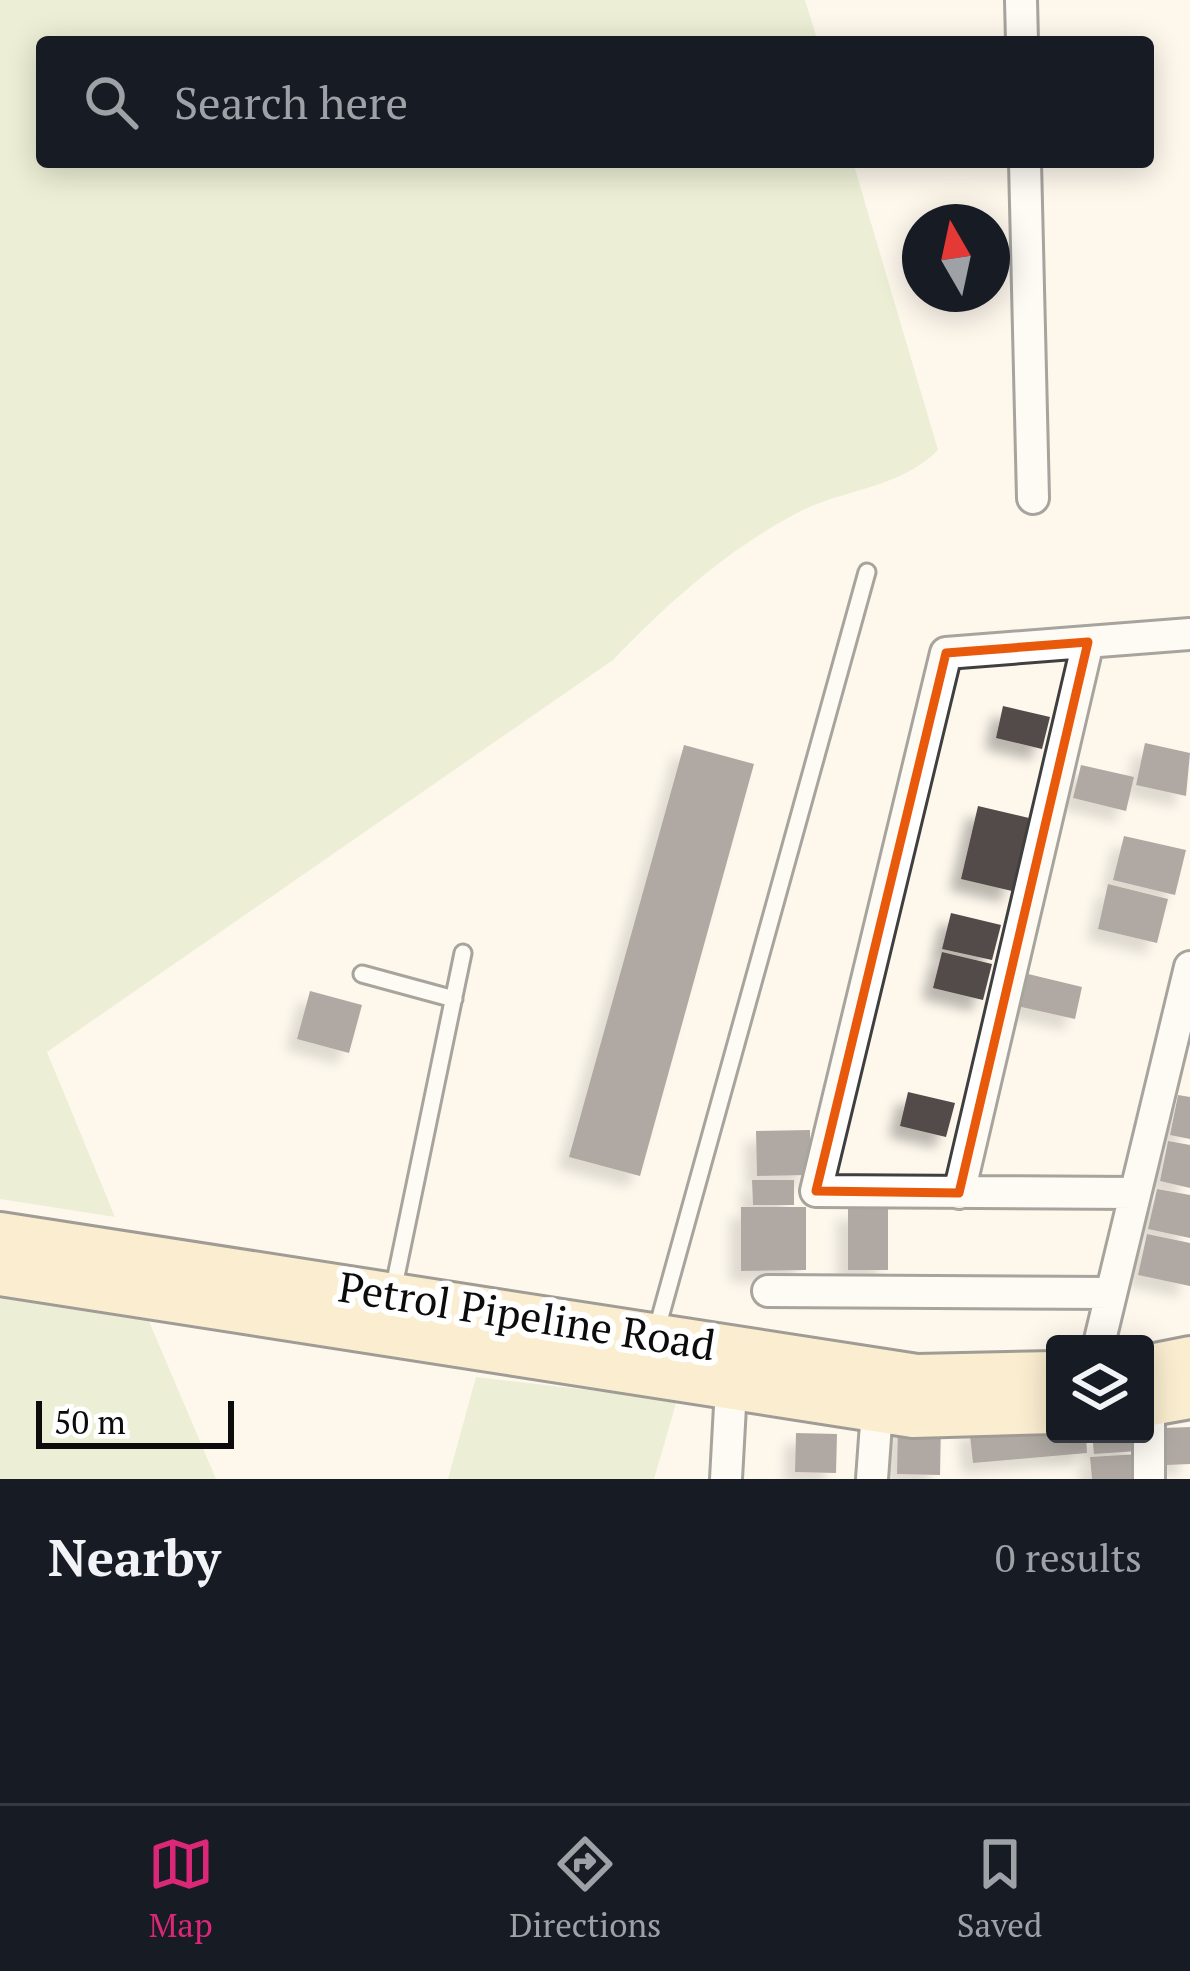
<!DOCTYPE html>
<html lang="en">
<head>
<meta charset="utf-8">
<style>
	body { margin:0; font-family:"PT Serif",serif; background:#242831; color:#f1f3f6 }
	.controls { position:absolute; right:36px; bottom:36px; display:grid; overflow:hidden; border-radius:12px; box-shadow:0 6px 30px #0003 }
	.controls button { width:108px; height:108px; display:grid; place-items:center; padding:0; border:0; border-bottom:3px solid #363941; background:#171b24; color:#f1f3f6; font:60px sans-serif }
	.compass { position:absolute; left:902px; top:204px; width:108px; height:108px; border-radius:50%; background:#171b24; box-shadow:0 6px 30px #0003; rotate:351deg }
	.scale { position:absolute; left:36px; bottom:30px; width:198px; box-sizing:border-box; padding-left:12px; border:6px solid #0c0c0c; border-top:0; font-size:33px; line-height:42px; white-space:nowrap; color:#0c0c0c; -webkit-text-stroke:9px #fff; paint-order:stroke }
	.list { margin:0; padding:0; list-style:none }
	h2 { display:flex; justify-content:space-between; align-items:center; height:156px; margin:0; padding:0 48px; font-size:51px }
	h2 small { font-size:39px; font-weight:400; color:#9ea1a6 }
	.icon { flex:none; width:66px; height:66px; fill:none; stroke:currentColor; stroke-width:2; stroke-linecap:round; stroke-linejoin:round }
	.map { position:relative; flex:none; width:1190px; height:1479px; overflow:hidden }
	.search { position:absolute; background:#171b24; box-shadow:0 6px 30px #0003; left:36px; right:36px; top:36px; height:132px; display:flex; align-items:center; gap:30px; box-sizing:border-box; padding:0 42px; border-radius:12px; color:#9ea1a6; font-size:45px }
	.sheet { height:324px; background:#171b24 }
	nav { display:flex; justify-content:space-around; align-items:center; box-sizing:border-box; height:168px; border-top:3px solid #363941; background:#171b24; font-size:33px; color:#9ea1a6 }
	nav a { display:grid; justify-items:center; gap:6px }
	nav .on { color:#db2777 }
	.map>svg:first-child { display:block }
</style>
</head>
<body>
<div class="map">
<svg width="1190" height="1479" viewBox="0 0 1190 1479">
	<defs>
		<filter id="shadow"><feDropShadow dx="-11" dy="11" stdDeviation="6" flood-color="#0004"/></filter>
	</defs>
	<rect width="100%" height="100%" fill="#fdf7ec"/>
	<path fill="#d7e4b9" d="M0,0H805L818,42H42V162H853L938,450C898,490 843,488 795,514C724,552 668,603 613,660L47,1052L115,1217L0,1199Z
		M0,1298L148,1319L216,1479H0Z
		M476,1377L677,1400L654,1479H448Z"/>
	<path fill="#534b49" filter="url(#shadow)" d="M1003,706L1050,717L1042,749L996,738Z
		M1145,743L1190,753L1186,796L1136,785Z
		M684,745L754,764L640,1176L569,1157Z
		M1081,765L1134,777L1126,811L1073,798Z
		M978,806L1029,818L1012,891L961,879Z
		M1124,836L1186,850L1175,895L1113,880Z
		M1108,884L1168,899L1157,943L1098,929Z
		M951,913L1001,925L992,960L942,949Z
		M942,952L992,964L983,1000L933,988Z
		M1024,973L1082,987L1075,1019L1017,1006Z
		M310,991L362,1005L349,1053L297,1039Z
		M908,1092L955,1103L946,1137L900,1126Z
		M1178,1095L1190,1097V1139L1170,1135Z
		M810,1130V1175L757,1176L756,1131Z
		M1168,1141L1190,1145V1188L1160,1181Z
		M752,1180H794V1205H753Z
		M1157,1189L1190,1195V1238L1148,1229Z
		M741,1207H806V1270L741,1271Z
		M848,1209H888V1270H848Z
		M1147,1234L1190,1243V1286L1138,1275Z
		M1055,1419V1434H1086L1087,1453L973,1463L969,1427Z
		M898,1422L941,1423L940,1475L897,1474Z
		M1190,1427V1464L1167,1465L1164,1428Z
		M796,1433L837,1434L836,1473L795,1472Z
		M1092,1434H1137L1138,1451L1094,1454Z
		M1139,1454L1141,1479H1092L1090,1457Z"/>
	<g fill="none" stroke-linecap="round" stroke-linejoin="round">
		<g stroke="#3f3f3f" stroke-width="21">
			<path id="service" d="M362,974L454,999
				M393,1291L463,953
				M656,1332L867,572"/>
		</g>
		<g stroke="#3f3f3f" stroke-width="36">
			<path id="minor" d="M1021,0L1022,42
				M1025,162L1033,498
				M959,1193L1088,642
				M1134,1193L816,1191L946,653L1190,634
				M768,1291L1110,1293
				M1099,1344L1190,967
				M1149,1404V1479
				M726,1479L731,1388
				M872,1479L877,1410"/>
		</g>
		<g stroke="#2e2e2e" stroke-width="48">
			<path id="secondary" d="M0,1234L917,1376L1055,1373
				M0,1274L913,1416L1055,1412
				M1145,1367L1190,1358
				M1145,1405L1190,1397"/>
		</g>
		<use href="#service" stroke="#fff" stroke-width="15"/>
		<use href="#minor" stroke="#fff" stroke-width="30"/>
		<use href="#secondary" stroke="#f8e2ad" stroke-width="42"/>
	</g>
	<path d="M0 0H1190V1479H0ZM1088,642L959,1193L816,1191L946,653Z" fill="#fdf7ec" fill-opacity=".55" fill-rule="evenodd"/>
	<path fill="none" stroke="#e8590c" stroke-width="9" stroke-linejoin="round" d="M1088,642L959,1193L816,1191L946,653Z"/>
	<g text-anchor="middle" stroke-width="12" stroke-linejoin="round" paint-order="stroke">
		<g font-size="42" fill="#0c0c0c" stroke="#fff">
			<text transform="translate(527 1316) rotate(9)" y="15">Petrol Pipeline Road</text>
		</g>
	</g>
</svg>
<div class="controls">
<button><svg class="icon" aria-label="layers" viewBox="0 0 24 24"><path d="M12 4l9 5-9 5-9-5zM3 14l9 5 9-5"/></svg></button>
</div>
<svg class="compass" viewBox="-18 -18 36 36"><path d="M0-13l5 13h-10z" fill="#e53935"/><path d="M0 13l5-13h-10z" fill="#9ea1a6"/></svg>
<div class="scale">50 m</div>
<div class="search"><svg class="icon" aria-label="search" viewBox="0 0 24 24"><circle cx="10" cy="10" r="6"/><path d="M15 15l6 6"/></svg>Search here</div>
</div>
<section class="sheet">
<h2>Nearby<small>0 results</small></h2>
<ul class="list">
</ul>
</section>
<nav>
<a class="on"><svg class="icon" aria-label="map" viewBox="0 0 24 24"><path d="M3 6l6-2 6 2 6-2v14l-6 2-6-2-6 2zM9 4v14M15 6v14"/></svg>Map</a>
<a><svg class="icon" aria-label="directions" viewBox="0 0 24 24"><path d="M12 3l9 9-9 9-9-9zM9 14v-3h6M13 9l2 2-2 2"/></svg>Directions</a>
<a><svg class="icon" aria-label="saved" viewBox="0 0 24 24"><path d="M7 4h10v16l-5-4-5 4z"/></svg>Saved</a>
</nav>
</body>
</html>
